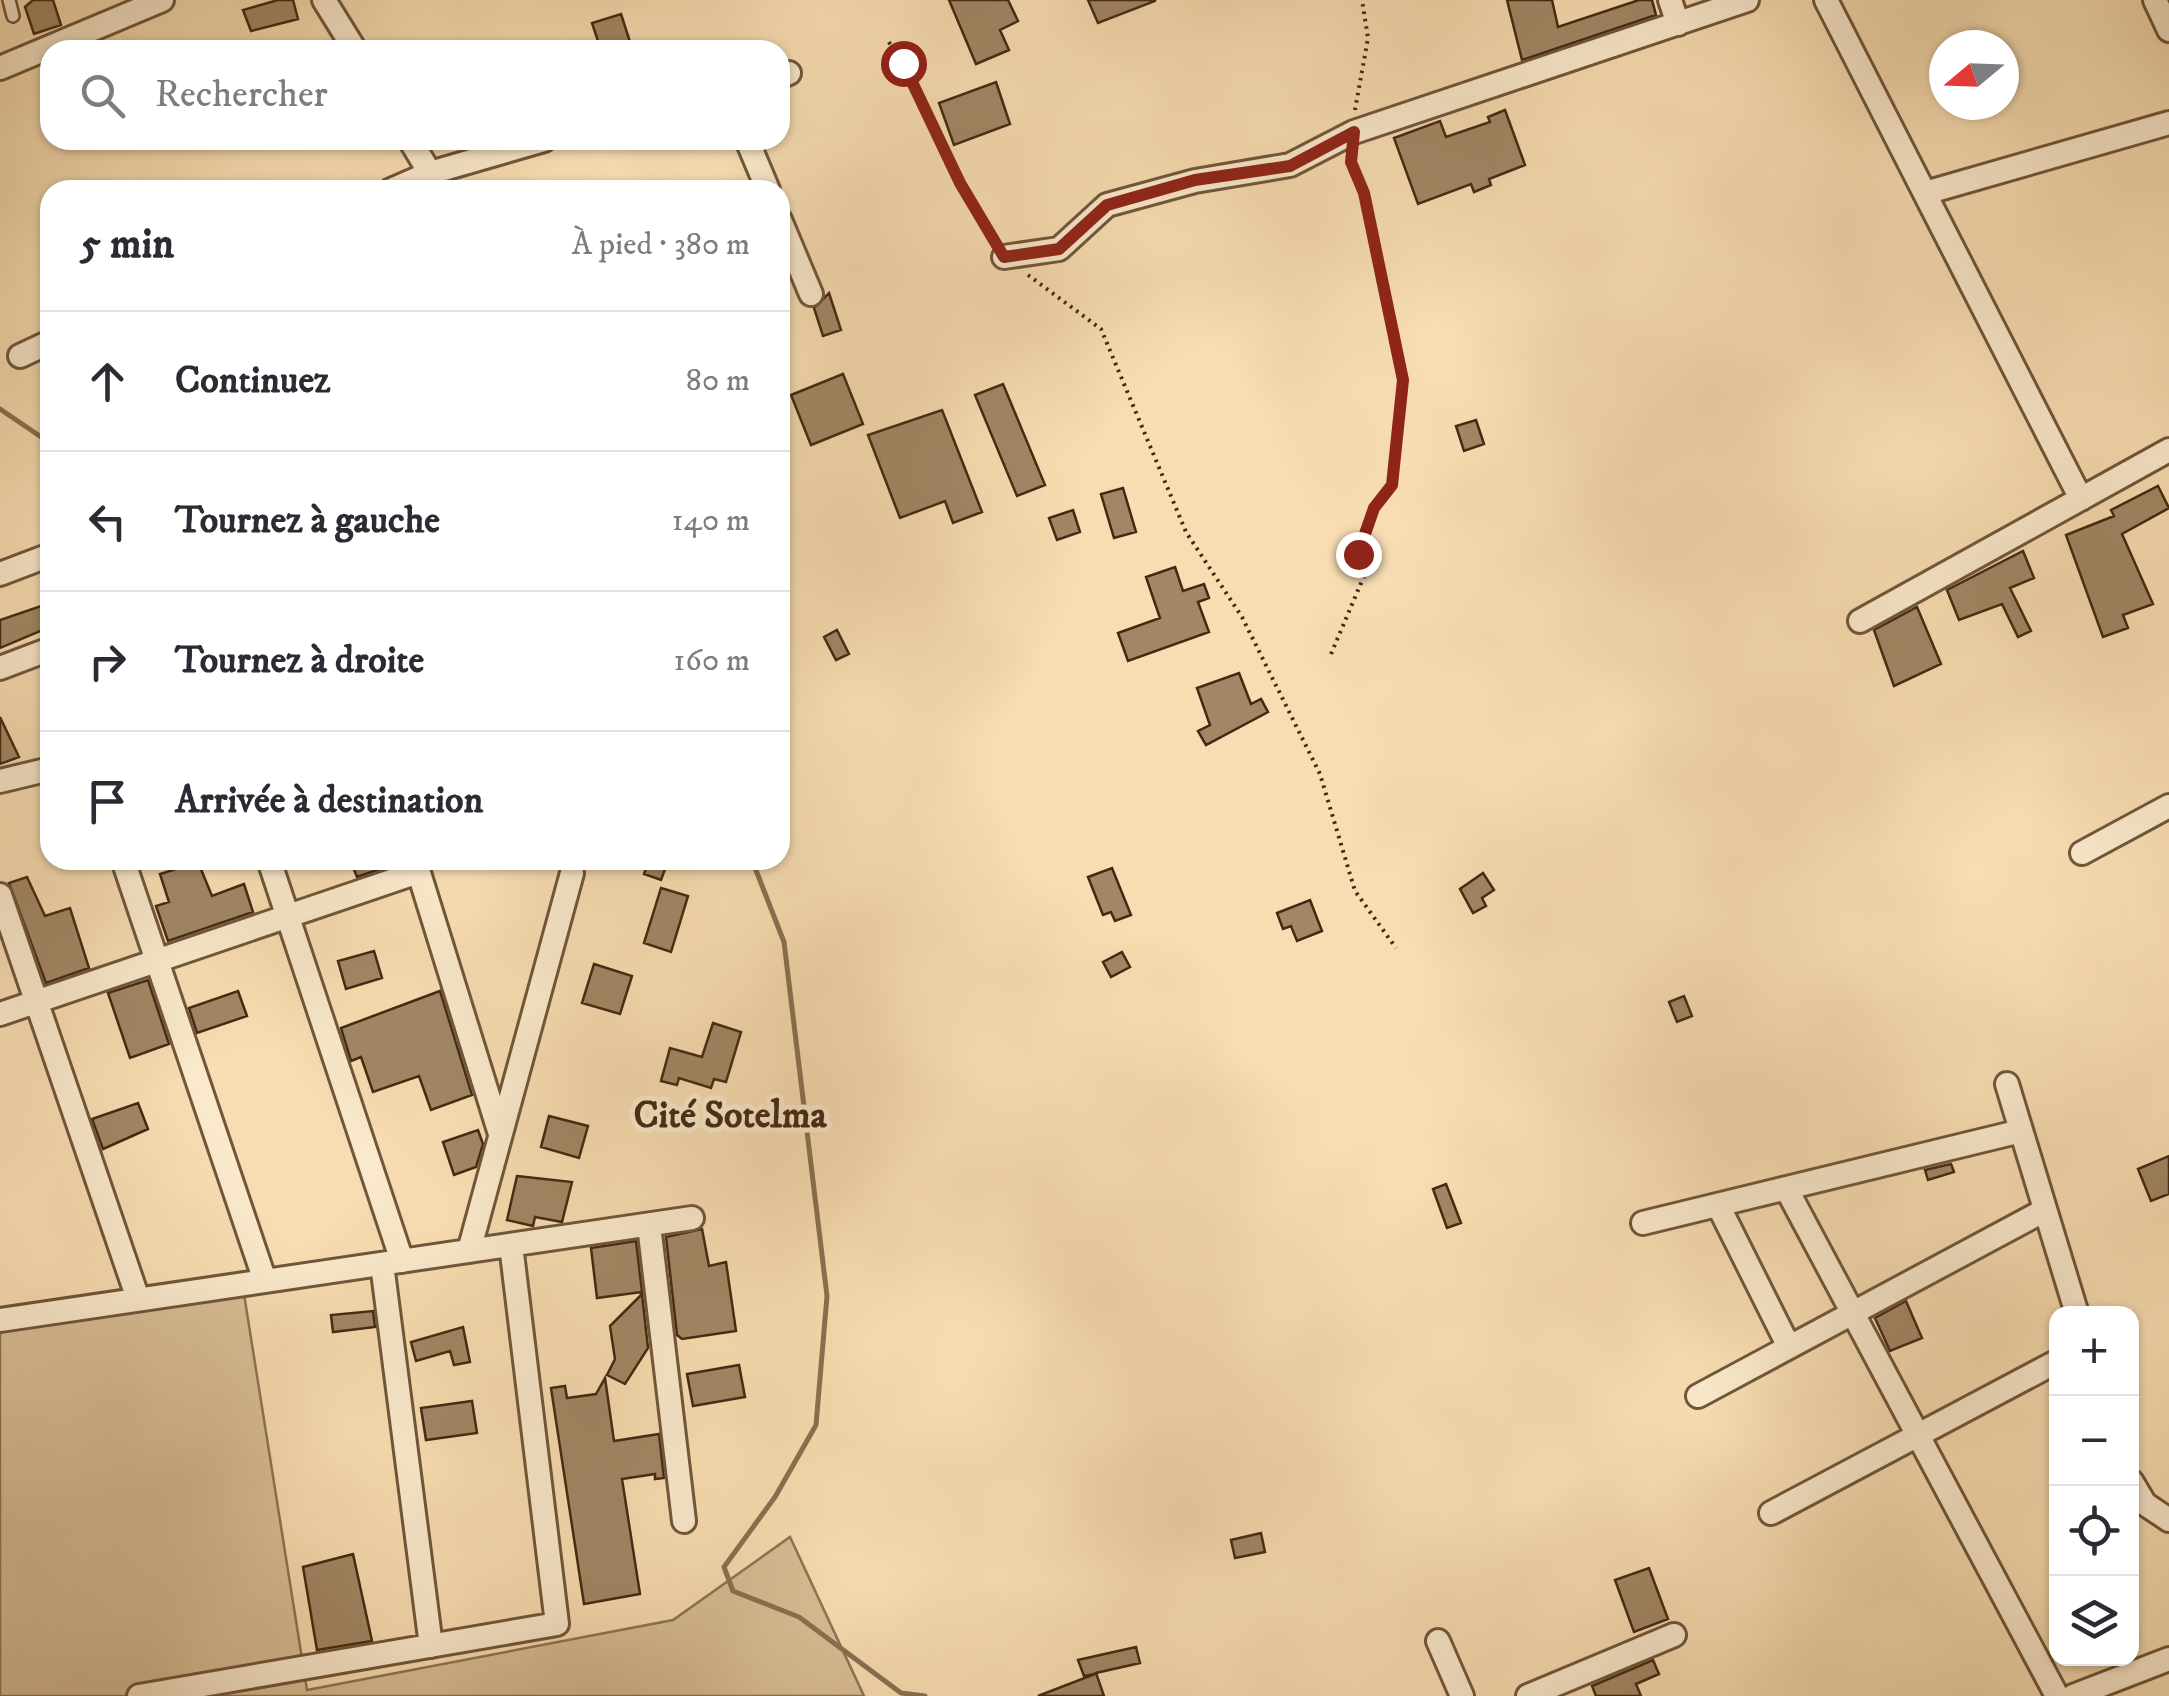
<!DOCTYPE html>
<html lang="fr">
<head>
<meta charset="utf-8">
<style>
	body { margin:0; font-family:"IM FELL DW Pica",serif; background:#f7f7f7; color:#2b2b33 }
	.controls { position:absolute; right:30px; bottom:30px; display:grid; overflow:hidden; border-radius:20px; box-shadow:0 2px 8px #0004 }
	.controls button { width:90px; height:90px; display:grid; place-items:center; padding:0; border:0; border-bottom:2px solid #e1e1e2; background:#fff; color:#2b2b33; font:50px sans-serif }
	.compass { position:absolute; left:1929px; top:30px; width:90px; height:90px; border-radius:50%; background:#fff; box-shadow:0 2px 8px #0004; rotate:251deg }
	.stop { position:absolute; width:30px; height:30px; margin:-22px; border:8px solid #8f2418; border-radius:50%; background:#fff }
	.stop.end { background:#8f2418; border-color:#fff; box-shadow:0 2px 10px #0008 }
	.list { margin:0; padding:0; list-style:none }
	h2 { display:flex; justify-content:space-between; align-items:center; height:130px; margin:0; padding:0 40px; font-size:42px }
	h2 small { font-size:32px; font-weight:400; color:#7c7c81 }
	.list li { display:grid; grid-template-columns:65px 1fr auto; gap:30px; align-items:center; box-sizing:border-box; height:140px; padding:0 40px; border-top:2px solid #e1e1e2 }
	.list b { display:block; font-size:38px; white-space:nowrap }
	.list em { font-size:32px; font-style:normal; color:#7c7c81 }
	.icon { flex:none; width:55px; height:55px; fill:none; stroke:currentColor; stroke-width:2; stroke-linecap:round; stroke-linejoin:round }
	.map { position:relative; flex:none; width:2169px; height:1696px; overflow:hidden }
	.search { position:absolute; background:#fff; box-shadow:0 2px 8px #0004; left:40px; top:40px; width:750px; height:110px; display:flex; align-items:center; gap:25px; box-sizing:border-box; padding:0 35px; border-radius:30px; color:#7c7c81; font-size:38px }
	.panel { position:absolute; background:#fff; box-shadow:0 2px 8px #0004; left:40px; top:180px; width:750px; height:690px; border-radius:30px }
	.map>svg:first-child { display:block }
</style>
</head>
<body>
<div class="map">
<svg width="2169" height="1696" viewBox="0 0 2169 1696">
	<rect width="100%" height="100%" fill="#f7ddb1"/>
	<filter id="stains"><feTurbulence type="fractalNoise" baseFrequency=".002" numOctaves="4"/><feColorMatrix values="0 0 0 0 .2 0 0 0 0 .09 0 0 0 0 .02 0 0 0 .5 -.17"/></filter>
	<radialGradient id="worn" r=".72"><stop offset=".6" stop-color="#630" stop-opacity="0"/><stop offset="1" stop-color="#630" stop-opacity=".3"/></radialGradient>
	<path fill="#d8be96" stroke="#8e7454" stroke-width="2.5" d="M244,1294L307,1690L673,1620L790,1537L864,1696H0V1325Z"/>
	<g fill="none" stroke-linecap="round" stroke-linejoin="round">
		<path stroke="#8a7051" stroke-width="5" d="M0,409L50,443
			M752,860L784,942L827,1296L816,1425L775,1497L724,1567L733,1591L799,1617L901,1693L925,1696"/>
	</g>
	<path fill="#a18765" stroke="#432913" stroke-width="2.5" d="M33,0H53L61,25L34,34L25,7Z
		M278,0H293L298,19L251,31L243,10Z
		M949,0H1008L1018,21L1000,30L1009,50L976,64Z
		M1088,0H1155V1L1098,23Z
		M1507,0H1552L1558,27L1639,0H1652L1656,15L1522,60Z
		M621,14L631,45L601,50L592,23Z
		M996,82L1010,124L954,145L939,103Z
		M1505,110L1525,165L1489,179L1491,185L1474,192L1471,184L1418,204L1394,138L1440,121L1446,137L1490,122L1488,117Z
		M829,293L841,330L823,336L814,308Z
		M843,374L863,424L811,445L791,395Z
		M1003,384L1045,485L1017,496L975,395Z
		M942,410L982,512L953,523L945,501L900,518L868,435Z
		M1476,420L1484,444L1464,451L1456,426Z
		M2158,486L2169,508L2122,534L2153,604L2123,615L2128,628L2103,637L2066,535L2114,516L2111,510Z
		M1123,488L1136,532L1114,538L1101,494Z
		M1073,510L1080,532L1057,540L1049,518Z
		M2023,551L2034,578L2010,588L2031,631L2018,637L2002,604L1959,620L1947,590Z
		M1175,567L1183,591L1204,584L1209,598L1198,602L1209,632L1128,661L1118,633L1160,618L1146,577Z
		M50,603V627L0,648V620Z
		M1917,607L1941,664L1894,686L1874,630Z
		M837,630L849,654L836,660L824,637Z
		M1239,673L1251,704L1261,699L1268,712L1206,745L1198,731L1210,725L1197,688Z
		M0,717L19,757L0,764Z
		M350,860H400V862L357,877Z
		M649,860L667,864L661,880L644,874Z
		M198,862L212,896L244,884L253,912L168,941L156,906L169,902L160,874Z
		M1112,868L1131,915L1115,921L1111,912L1103,915L1088,877Z
		M1483,873L1494,890L1482,898L1486,906L1473,913L1460,889Z
		M27,877L45,916L70,908L89,968L46,983L9,883Z
		M661,888L688,896L671,952L644,943Z
		M1310,900L1322,931L1297,941L1291,926L1283,929L1277,913Z
		M374,951L382,978L346,989L338,961Z
		M1122,952L1130,967L1111,977L1103,962Z
		M594,964L632,976L620,1014L582,1003Z
		M148,980L169,1044L130,1058L108,993Z
		M238,991L247,1016L197,1033L189,1008Z
		M440,991L472,1095L431,1110L419,1076L373,1092L361,1057L351,1061L341,1028Z
		M1684,996L1692,1016L1677,1022L1669,1002Z
		M713,1023L741,1032L726,1082L714,1079L711,1088L679,1078L677,1085L661,1081L670,1048L702,1057Z
		M138,1103L148,1129L103,1149L92,1119Z
		M549,1116L588,1126L579,1158L541,1147Z
		M478,1130L483,1144L476,1167L454,1175L443,1142Z
		M2169,1156V1194L2151,1201L2138,1169Z
		M1951,1164L1954,1172L1928,1180L1925,1170Z
		M517,1176L572,1182L562,1222L535,1217L533,1226L507,1220Z
		M1446,1184L1461,1223L1447,1228L1433,1189Z
		M702,1229L709,1266L726,1262L736,1331L682,1339L677,1335L666,1237Z
		M636,1241L642,1292L597,1298L591,1248Z
		M642,1294L648,1348L625,1384L607,1375L615,1359L610,1326Z
		M1906,1301L1922,1338L1890,1351L1875,1318Z
		M373,1311L375,1327L333,1332L331,1315Z
		M463,1327L470,1362L454,1365L450,1351L416,1361L411,1342Z
		M739,1365L745,1397L693,1406L687,1374Z
		M605,1378L614,1441L659,1434L664,1478L655,1479V1474L622,1479L640,1594L584,1604L551,1388L565,1386L567,1398L596,1394Z
		M472,1401L477,1433L426,1440L421,1408Z
		M1261,1533L1265,1552L1235,1558L1231,1540Z
		M353,1554L372,1641L317,1650L303,1567Z
		M1649,1568L1668,1619L1634,1632L1615,1580Z
		M1136,1647L1140,1663L1096,1673L1104,1696H1038L1095,1674L1084,1676L1078,1660Z
		M1653,1660L1659,1674L1636,1684L1641,1696H1596L1592,1686Z"/>
	<g fill="none" stroke-linecap="round" stroke-linejoin="round">
		<g stroke="#70563a" stroke-width="16">
			<path id="service" d="M9,0L13,16"/>
		</g>
		<g stroke="#70563a" stroke-width="28">
			<path id="minor" d="M324,0L355,50
				M1670,0L1678,24
				M1826,0L2081,499
				M2155,0L2169,30
				M0,68L162,0
				M780,77L789,73
				M410,140L430,173L544,140
				M747,140L768,190
				M391,190L430,173
				M1925,193L2169,123
				M780,220L811,294
				M1004,257L1059,249L1107,205L1195,181L1290,165L1354,132L1747,0
				M20,356L50,342
				M0,574L50,555
				M1860,621L2169,450
				M0,668L50,649
				M0,781L50,769
				M2082,853L2169,806
				M123,860L265,1281
				M269,860L402,1261
				M415,860L500,1134
				M0,895L138,1299
				M0,1014L418,872
				M2007,1084L2077,1314
				M1786,1188L2057,1696
				M1718,1205L1789,1347
				M1643,1223L2021,1131
				M649,1225L684,1521
				M469,1251L572,873
				M382,1264L431,1646
				M0,1320L692,1218
				M1698,1396L2045,1210
				M2132,1482L2145,1504L2169,1520
				M1771,1513L2056,1362
				M1438,1641L1462,1696
				M139,1696L557,1624L511,1245
				M1528,1696L1674,1635
				M2073,1696L2169,1659"/>
		</g>
		<path stroke="#432913" stroke-width="4" stroke-dasharray="2.5 5" stroke-linecap="butt" d="M889,42L994,240
			M1355,110L1368,38L1362,0
			M1028,275L1101,329L1186,532L1242,617L1320,774L1355,891L1396,948
			M1331,654L1367,569L1359,554L1360,537L1374,507L1392,485L1403,380L1352,154"/>
		<use href="#service" stroke="#fae9cc" stroke-width="11"/>
		<use href="#minor" stroke="#fae9cc" stroke-width="22"/>
	</g>
	<g fill="none" stroke-linecap="round" stroke-linejoin="round">
		<path stroke="#8f2418" stroke-width="12" d="M903,63L960,183L1004,257L1059,249L1107,205L1195,180L1290,166L1354,132L1351,162L1364,193L1403,380L1392,485L1374,508L1358,554"/>
	</g>
	<g text-anchor="middle" stroke-width="10" stroke-linejoin="round" paint-order="stroke">
		<g font-size="38" font-weight="bold" fill="#432913" stroke="#fae9cc">
			<text x="730" y="1127">Cité Sotelma</text>
		</g>
	</g>
	<rect width="100%" height="100%" filter="url(#stains)"/>
	<rect width="100%" height="100%" fill="url(#worn)"/>
</svg>
<div class="controls">
<button>+</button>
<button>−</button>
<button><svg class="icon" aria-label="locate" viewBox="0 0 24 24"><circle cx="12" cy="12" r="6"/><path d="M12 2v4M12 18v4M2 12h4M18 12h4"/></svg></button>
<button><svg class="icon" aria-label="layers" viewBox="0 0 24 24"><path d="M12 4l9 5-9 5-9-5zM3 14l9 5 9-5"/></svg></button>
</div>
<svg class="compass" viewBox="-18 -18 36 36"><path d="M0-13l5 13h-10z" fill="#e53935"/><path d="M0 13l5-13h-10z" fill="#7c7c81"/></svg>
<div class="stop" style="left:903px;top:63px"></div>
<div class="stop end" style="left:1358px;top:554px"></div>
<div class="search"><svg class="icon" aria-label="search" viewBox="0 0 24 24"><circle cx="10" cy="10" r="6"/><path d="M15 15l6 6"/></svg>Rechercher</div>
<section class="panel">
<h2>5 min<small>À pied · 380 m</small></h2>
<ul class="list">
<li><svg class="icon" aria-label="ahead" viewBox="0 0 24 24"><path d="M12 20V5M6 11l6-6 6 6"/></svg><div><b>Continuez</b></div><em>80 m</em></li>
<li><svg class="icon" aria-label="left" viewBox="0 0 24 24"><path d="M17 20v-9H6M10 6l-5 5 5 5"/></svg><div><b>Tournez à gauche</b></div><em>140 m</em></li>
<li><svg class="icon" aria-label="right" viewBox="0 0 24 24"><path d="M7 20v-9h11M14 6l5 5-5 5"/></svg><div><b>Tournez à droite</b></div><em>160 m</em></li>
<li><svg class="icon" aria-label="arrive" viewBox="0 0 24 24"><path d="M6 21V4h12l-3 4 3 4H6"/></svg><div><b>Arrivée à destination</b></div></li>
</ul>
</section>
</div>
</body>
</html>
